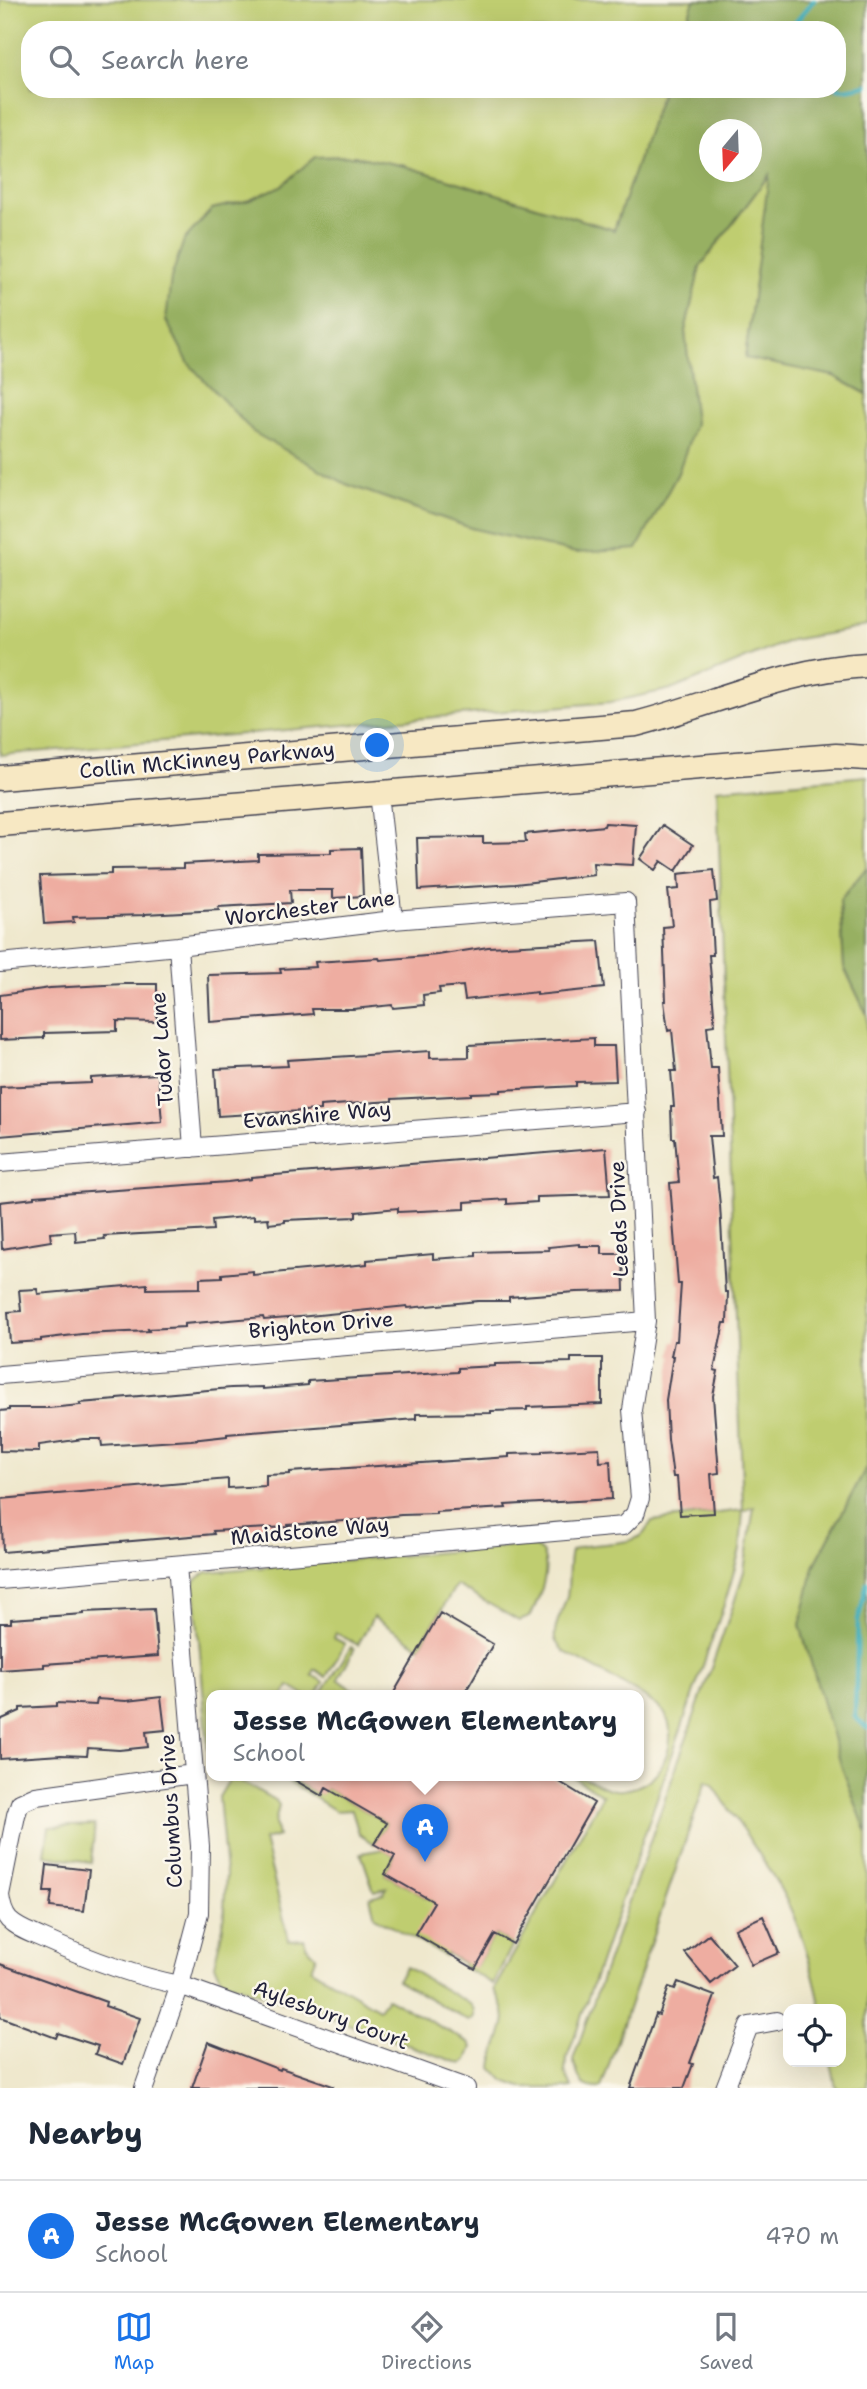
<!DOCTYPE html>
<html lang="en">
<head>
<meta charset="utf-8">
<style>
	body { margin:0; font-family:"Shantell Sans",sans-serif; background:#f6f6f7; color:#1f2937 }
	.controls { position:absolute; right:21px; bottom:21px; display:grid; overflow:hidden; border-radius:14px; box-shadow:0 7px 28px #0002 }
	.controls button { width:63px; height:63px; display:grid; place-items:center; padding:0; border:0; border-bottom:2px solid #e0e1e3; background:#fff; color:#1f2937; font:35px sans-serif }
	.compass { position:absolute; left:699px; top:119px; width:63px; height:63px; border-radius:50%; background:#fff; box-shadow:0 7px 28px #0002; rotate:199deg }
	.you { position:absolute; left:378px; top:746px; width:24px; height:24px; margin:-18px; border:5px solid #fff; border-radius:50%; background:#1a73e8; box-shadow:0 0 0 10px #1a73e833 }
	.badge { display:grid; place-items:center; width:46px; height:46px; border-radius:50%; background:#1a73e8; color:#fff; font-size:23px; font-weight:700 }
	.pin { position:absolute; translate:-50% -58px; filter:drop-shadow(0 2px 4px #0008) }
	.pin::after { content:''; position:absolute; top:37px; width:24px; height:21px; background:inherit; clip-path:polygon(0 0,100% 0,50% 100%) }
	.popup { position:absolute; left:206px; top:1690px; width:438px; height:91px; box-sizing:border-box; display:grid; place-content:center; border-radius:14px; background:#fff; filter:drop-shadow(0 2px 5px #0005); font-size:23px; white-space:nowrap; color:#747a83 }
	.popup b { font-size:26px; color:#1f2937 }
	.popup::after { content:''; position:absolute; left:50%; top:100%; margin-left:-14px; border:14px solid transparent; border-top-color:#fff }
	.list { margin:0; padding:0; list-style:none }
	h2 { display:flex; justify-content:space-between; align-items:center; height:91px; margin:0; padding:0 28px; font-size:30px }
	h2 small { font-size:23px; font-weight:400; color:#747a83 }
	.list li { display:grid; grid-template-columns:46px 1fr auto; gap:21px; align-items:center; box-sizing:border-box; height:112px; padding:0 28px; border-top:2px solid #e0e1e3 }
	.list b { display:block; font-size:26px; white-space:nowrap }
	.list p { margin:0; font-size:23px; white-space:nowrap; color:#747a83 }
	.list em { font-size:23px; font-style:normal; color:#747a83 }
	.icon { flex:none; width:38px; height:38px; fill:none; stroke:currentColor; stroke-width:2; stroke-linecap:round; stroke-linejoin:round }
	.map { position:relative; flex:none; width:867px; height:2088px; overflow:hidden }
	.search { position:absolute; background:#fff; box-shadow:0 7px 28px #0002; left:21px; right:21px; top:21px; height:77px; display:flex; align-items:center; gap:18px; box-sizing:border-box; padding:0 24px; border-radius:28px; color:#747a83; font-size:26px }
	.sheet { height:203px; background:#fff }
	nav { display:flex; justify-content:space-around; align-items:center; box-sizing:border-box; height:98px; border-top:2px solid #e0e1e3; background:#fff; font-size:19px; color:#747a83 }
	nav a { display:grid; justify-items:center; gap:4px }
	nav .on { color:#1a73e8 }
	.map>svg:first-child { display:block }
</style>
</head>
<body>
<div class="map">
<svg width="867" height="2088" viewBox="0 0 867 2088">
	<rect width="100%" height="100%" fill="#fbf7ec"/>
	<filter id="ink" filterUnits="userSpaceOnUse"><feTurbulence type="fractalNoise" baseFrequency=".0143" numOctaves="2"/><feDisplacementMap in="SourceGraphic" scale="14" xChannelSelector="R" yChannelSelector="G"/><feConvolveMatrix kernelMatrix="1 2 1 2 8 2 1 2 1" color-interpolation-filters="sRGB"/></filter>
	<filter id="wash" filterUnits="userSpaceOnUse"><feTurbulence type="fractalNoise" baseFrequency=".00686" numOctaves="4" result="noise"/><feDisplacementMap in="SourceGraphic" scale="28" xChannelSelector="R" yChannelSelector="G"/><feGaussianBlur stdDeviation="1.57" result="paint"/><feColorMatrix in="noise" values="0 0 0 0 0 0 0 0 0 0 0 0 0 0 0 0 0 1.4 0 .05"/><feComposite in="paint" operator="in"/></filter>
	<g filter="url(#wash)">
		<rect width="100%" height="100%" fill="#efe8cd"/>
		<path fill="#bfcd6f" stroke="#707855" stroke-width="2" d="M0,0H694L684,30H30V89H663L614,230L405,166L354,156L315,157L281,186L250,200L212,209L346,484L471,528L576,553L695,424L685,331L700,267L770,174L745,357L834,376L867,394V627L791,640L676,688L611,702L0,755Z
			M867,776V867L840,900L844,967L867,1015V1466L814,1566L841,1765L867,1833V2088H836L831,2062H841V2009H821C813,1970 801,1926 781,1890C761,1854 736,1820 713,1785L706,1781L601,2088C578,2088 580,2080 573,2060L734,1603L744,1571L754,1507L743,1511L740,1550L726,1599L566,2061L565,2072L572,2088H524L504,2081L492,2068C495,2033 518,2026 494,1989L603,1795L572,1776C591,1776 603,1792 622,1790C641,1788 656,1778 664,1761C671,1747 673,1728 665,1714C657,1700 583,1663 565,1652C561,1648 557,1645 555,1639C553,1625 564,1609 567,1596C570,1581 567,1566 571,1551C588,1540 624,1548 642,1535C645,1533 649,1525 652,1521L743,1510L717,789Z
			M528,1545C534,1547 540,1549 543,1554C551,1571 538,1601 530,1617L519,1621L456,1585L420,1647L373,1617L358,1645L336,1633L334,1638L345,1644L326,1677L315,1669L312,1675L324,1682L316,1696H306L289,1686L283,1696H212L211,1752L208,1748L194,1581L207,1572Z
			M351,1647L354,1650L338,1679L362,1696H320Z
			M285,1776L321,1795L326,1788L387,1823L374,1844L359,1834L352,1810L336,1811L285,1779Z
			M229,1780L240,1781L275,1800L279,1805L275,1823L278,1836L264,1840L289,1940L304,1939L306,1946L316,1956L311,1969L379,2009L387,1998L469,2042L472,2047L467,2060L462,2064L222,1980L214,1965L223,1927L226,1874L219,1797Z
			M95,1825L91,1862L45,1855L49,1827Z
			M384,1849L395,1856L385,1874L434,1902L475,1968L495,1934L513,1944L493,1984L462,1966L463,1963L447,1953L445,1956L375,1917L370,1897L384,1893L387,1888L374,1891L361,1853Z
			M406,1967L471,2005L474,2010V2017L469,2021L397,1980Z"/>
		<path fill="#97b062" stroke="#5c694e" stroke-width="2" fill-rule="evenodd" d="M694,0H867V394L834,376L745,358L769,175L700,267L685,331L695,424L678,473L637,549L576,553L471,528L346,484L253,432L189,364L166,320L171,278L184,240L212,209L250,200L281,186L315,157L354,156L405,166L614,230L663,89H837V30H684ZM710,130H752V172H710Z
			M867,867V1015L844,967L840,900Z
			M867,1466V1833L841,1765L800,1625L814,1566Z"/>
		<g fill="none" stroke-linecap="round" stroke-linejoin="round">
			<path stroke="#40afbc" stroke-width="4.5" d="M789,30L814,0
				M837,88L845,89L867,85
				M867,1583L858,1621L855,1717L867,1728"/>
		</g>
		<g id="blocks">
			<path fill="#eeada1" d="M605,823L636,825L633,865L593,863L594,875L515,884L419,890L417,838L483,837V843L526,842L525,834L604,826Z
				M663,825L693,845L676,871L661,861L655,870L640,859Z
				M361,848L363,896L333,898V890H290L291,903L218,907L219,910L145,914V915L73,917L74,922L44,924L40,876L111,874V869L183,868V864L258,860V854L331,853V849Z
				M714,870L717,901L710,902L713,955H709L715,1025L707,1026L711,1068H718L722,1136H709L713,1178L717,1177L720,1205L725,1292H728L727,1323H724L714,1370L718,1371L713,1396L719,1473L711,1474L714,1513L680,1515L677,1477H673L668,1440L666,1400L673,1356H671L674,1341H677L681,1284H678L670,1183L679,1182L675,1138H672L671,1107H674L671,1071H676L672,1030L668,1031L664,1001H666L663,927L672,926L668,890L679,889L678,874Z
				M599,941L604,988L537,995V992L465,1000L463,986L439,988L440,993L423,995L424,1005L393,1008L392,1005L353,1009H312L313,1014L210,1022L208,975L281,973L280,969L316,967L315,962L379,958L380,960L438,955L488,947Z
				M124,984H157V1022L117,1021V1031L44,1033V1038L0,1040V995L50,988Z
				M594,1038V1046H614L616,1081L576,1082V1086L501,1090V1092L471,1093V1095L392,1099V1101L320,1106V1110L218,1116L215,1069L288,1066L287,1060L430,1051V1058L469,1057V1045Z
				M158,1074L162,1122L0,1136V1087L91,1083V1078Z
				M606,1148L610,1195L537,1197V1202L507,1204V1199L465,1202V1209L398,1212V1208L356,1212V1217L285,1220V1222L269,1224L268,1218L254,1219V1216L212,1220L213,1230L104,1236L105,1239L76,1242L75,1231L50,1233L51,1241L2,1249L0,1202L34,1198V1196L228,1182L251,1179V1177Z
				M579,1244V1246H602V1254H623L624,1291L576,1292L509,1297V1301H478L408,1308L407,1306L299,1317L264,1320L263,1317L184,1324V1327L148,1329L149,1331L82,1334L41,1339V1341L10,1343L8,1312L21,1311L19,1290L37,1289L38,1294L147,1284V1289L200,1288V1278L222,1277V1274L253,1271V1275L367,1264V1260L433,1254V1259L476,1256V1252L549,1250L548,1247Z
				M571,1358H602V1404L527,1407V1410L491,1411V1413L416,1414V1419L227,1434V1436L191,1440L102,1446L101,1439H83L39,1445V1452L0,1451V1411L9,1410V1408H49L81,1405L80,1403L117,1400V1398L231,1388L263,1387V1389L308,1385V1381L458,1372V1368L495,1366V1364L571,1362Z
				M599,1448L600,1462L610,1461L612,1499L505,1505L506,1508L436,1512V1514L401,1515L358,1520L288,1525V1527L213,1531L214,1534L3,1552L1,1499L228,1479V1488L266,1486V1475L290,1474V1472L509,1457V1454L542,1453V1451Z
				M154,1609L158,1656L44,1664V1667L0,1670V1623H11V1619L84,1614V1612Z
				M440,1613L493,1644L463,1696H392Z
				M161,1697L165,1730L146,1732L148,1747L119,1750L88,1748L87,1756L61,1755L0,1759V1720L20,1711V1708L57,1706V1703L96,1705L97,1699L126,1701Z
				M288,1776H550L594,1803L513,1944L495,1934L475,1969L415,1934L434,1902L385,1874L395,1856L374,1844L387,1823L326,1788L322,1796Z
				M47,1865L89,1870L84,1911L50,1907L52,1892H44Z
				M763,1916L779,1953L751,1965L735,1929Z
				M709,1934L735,1965L711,1984L685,1953Z
				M0,1964L106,2002L105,2006L140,2018L123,2064L95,2054L98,2046L58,2033L56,2038L0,2017Z
				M678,1982L715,1996L690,2063L693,2064L684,2088H630L656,2014L659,2015L669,1987L675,1989Z
				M208,2042L280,2070L281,2068L333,2086L332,2088H192Z"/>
		</g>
	</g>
	<g filter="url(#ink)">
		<use href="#blocks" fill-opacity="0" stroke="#414051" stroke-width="2"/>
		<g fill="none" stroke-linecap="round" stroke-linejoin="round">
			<g stroke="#414051" stroke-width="20">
				<path id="street" d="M379,793L393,920
					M178,946L193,1148
					M0,963L178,946L393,920L626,902L646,1321L632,1410L640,1498L635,1514L623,1526L0,1580
					M0,1163L637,1112
					M0,1375L646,1321
					M193,1774L36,1796L20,1803L16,1815L0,1895C1,1904 3,1913 9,1920C18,1929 31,1933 42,1938C86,1958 133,1976 180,1985L466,2088
					M144,2088L180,1985L199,1913L200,1846L177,1565
					M725,2088L749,2026L777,2021"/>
			</g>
			<g stroke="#414051" stroke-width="27">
				<path id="secondary" d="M0,778L636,724C714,704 786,669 867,665
					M0,824L810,758L836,756L867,758"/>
			</g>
			<use href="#street" stroke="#fff" stroke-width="18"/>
			<use href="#secondary" stroke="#f7e8c3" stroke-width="24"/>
		</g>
	</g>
	<g text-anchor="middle" stroke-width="5" stroke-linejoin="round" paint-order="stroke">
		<g font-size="21" fill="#22223b" stroke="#fbf7ec">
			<text transform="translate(207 760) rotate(-5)" y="7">Collin McKinney Parkway</text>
			<text transform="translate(310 908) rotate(-7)" y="7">Worchester Lane</text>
			<text transform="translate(162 1049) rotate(-94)" y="7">Tudor Lane</text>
			<text transform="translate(317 1115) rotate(-5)" y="7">Evanshire Way</text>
			<text transform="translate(619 1219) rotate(-92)" y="7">Leeds Drive</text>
			<text transform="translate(321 1325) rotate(-5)" y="7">Brighton Drive</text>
			<text transform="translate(310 1531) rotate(-5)" y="7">Maidstone Way</text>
			<text transform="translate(171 1811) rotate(-93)" y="7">Columbus Drive</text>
			<text transform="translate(331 2015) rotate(20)" y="7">Aylesbury Court</text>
		</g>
	</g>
</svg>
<div class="controls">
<button><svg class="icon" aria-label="locate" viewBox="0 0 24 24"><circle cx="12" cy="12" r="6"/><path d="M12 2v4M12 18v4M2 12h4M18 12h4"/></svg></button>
</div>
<svg class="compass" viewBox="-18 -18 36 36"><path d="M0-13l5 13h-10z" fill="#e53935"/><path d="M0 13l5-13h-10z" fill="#747a83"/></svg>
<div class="you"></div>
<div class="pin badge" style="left:425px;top:1862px">A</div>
<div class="popup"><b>Jesse McGowen Elementary</b>School</div>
<div class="search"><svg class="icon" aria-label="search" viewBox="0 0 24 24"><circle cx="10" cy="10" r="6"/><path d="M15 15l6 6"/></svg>Search here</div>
</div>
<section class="sheet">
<h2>Nearby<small></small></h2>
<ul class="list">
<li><span class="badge">A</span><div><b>Jesse McGowen Elementary</b><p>School</p></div><em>470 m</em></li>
</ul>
</section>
<nav>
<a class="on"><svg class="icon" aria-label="map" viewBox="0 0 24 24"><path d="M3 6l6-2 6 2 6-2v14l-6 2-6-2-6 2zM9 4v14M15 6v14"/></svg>Map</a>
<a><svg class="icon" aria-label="directions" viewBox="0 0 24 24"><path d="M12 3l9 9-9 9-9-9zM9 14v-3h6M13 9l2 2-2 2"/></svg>Directions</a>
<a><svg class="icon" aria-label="saved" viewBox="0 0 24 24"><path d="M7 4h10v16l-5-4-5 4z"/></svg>Saved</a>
</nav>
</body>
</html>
